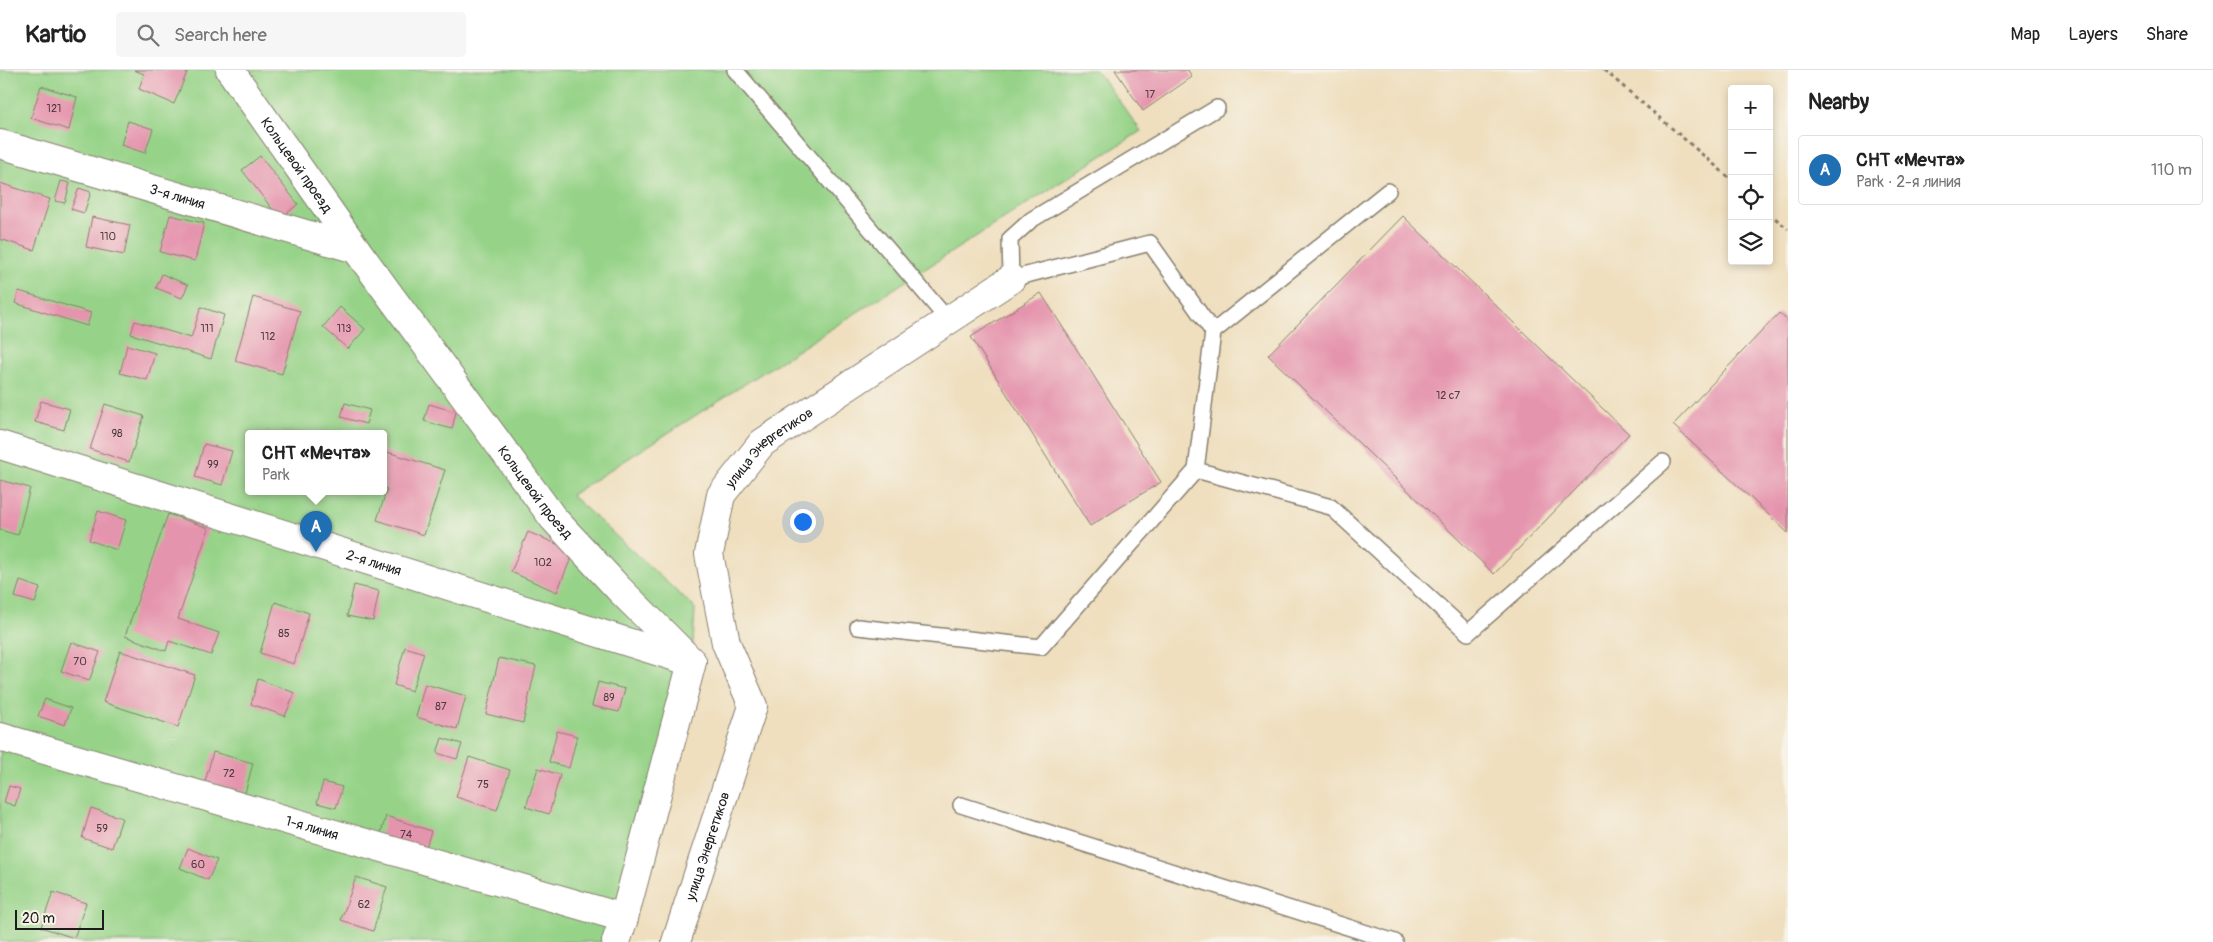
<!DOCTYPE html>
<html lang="en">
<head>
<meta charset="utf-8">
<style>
	body { margin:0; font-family:Pangolin,sans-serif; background:#f6f6f6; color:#222 }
	.controls { position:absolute; right:15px; top:15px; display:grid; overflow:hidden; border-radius:5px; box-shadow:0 2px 8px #0003 }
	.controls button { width:45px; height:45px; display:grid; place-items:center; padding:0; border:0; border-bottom:1px solid #e0e0e0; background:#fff; color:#222; font:25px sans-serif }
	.scale { position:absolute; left:15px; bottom:12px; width:89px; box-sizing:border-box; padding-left:5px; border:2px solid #1c1c1c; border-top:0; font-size:14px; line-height:18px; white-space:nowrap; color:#1c1c1c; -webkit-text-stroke:4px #f7f3e8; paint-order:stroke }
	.you { position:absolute; left:802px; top:451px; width:18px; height:18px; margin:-12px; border:4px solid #fff; border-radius:50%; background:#1a73e8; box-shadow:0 0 0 8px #1a73e833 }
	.badge { display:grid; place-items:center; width:32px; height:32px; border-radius:50%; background:#1f6fb2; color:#fff; font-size:16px; font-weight:700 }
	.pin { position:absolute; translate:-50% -41px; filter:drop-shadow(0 1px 2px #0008) }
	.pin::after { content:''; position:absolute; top:26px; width:18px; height:15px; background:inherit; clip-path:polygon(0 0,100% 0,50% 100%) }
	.popup { position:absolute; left:245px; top:360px; width:142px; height:65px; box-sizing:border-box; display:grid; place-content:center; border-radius:5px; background:#fff; filter:drop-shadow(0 1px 4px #0005); font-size:16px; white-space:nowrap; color:#767676 }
	.popup b { font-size:19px; color:#222 }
	.popup::after { content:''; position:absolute; left:50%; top:100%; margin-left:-10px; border:10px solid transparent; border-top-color:#fff }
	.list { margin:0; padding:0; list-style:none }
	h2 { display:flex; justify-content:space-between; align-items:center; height:65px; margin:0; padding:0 20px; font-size:21px }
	h2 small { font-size:16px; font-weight:400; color:#767676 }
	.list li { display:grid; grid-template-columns:32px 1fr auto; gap:15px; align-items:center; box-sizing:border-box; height:70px; margin:0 10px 10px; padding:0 10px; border:1px solid #e0e0e0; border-radius:5px }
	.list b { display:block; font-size:19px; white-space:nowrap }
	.list p { margin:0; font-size:16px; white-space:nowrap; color:#767676 }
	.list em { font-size:16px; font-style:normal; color:#767676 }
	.icon { flex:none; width:28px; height:28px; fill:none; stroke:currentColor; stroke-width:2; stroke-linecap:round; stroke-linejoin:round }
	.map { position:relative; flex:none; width:1788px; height:872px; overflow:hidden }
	header { display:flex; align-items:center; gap:30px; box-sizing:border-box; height:70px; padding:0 25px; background:#fff; border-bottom:1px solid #e0e0e0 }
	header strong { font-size:24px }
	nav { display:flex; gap:28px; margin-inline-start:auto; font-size:18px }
	.search { width:350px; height:45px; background:#f6f6f6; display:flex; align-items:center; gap:12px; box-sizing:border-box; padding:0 18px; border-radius:5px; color:#767676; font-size:19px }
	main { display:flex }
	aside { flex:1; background:#fff }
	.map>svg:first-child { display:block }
</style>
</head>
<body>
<header>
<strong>Kartio</strong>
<div class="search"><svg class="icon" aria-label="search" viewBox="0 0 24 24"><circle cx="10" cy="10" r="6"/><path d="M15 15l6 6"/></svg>Search here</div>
<nav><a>Map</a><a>Layers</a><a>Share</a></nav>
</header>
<main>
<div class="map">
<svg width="1788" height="872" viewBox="0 0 1788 872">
	<rect width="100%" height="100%" fill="#f7f3e8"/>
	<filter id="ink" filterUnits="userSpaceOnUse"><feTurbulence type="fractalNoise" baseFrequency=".02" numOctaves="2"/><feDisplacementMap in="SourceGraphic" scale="10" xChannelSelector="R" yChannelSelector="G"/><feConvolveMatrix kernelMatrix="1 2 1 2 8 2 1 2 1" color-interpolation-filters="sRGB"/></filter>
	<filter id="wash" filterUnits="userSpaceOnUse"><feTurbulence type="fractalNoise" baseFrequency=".0096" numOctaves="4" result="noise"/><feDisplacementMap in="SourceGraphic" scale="20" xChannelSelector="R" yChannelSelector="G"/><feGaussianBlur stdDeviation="1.12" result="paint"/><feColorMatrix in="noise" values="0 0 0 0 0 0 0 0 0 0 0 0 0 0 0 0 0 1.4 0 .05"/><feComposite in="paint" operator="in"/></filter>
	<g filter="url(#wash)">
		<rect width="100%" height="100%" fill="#efdfbf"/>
		<path fill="#96d388" stroke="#597852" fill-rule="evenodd" d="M0,0H1096L1141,61L571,425L695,538L692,592L616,872H0ZM248,363H384V421H248Z"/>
		<g id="blocks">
			<path fill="#e594ad" d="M134,0H188L174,34L139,19L144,4Z
				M1115,0H1188L1192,7L1143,41Z
				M41,16L77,27L69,60L31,48Z
				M128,51L153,59L145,83L121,75Z
				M260,86L298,134L280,149L242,100Z
				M61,111L70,113L65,133L55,131Z
				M0,113L50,129L34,180L0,169Z
				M79,118L91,122L84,143L71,139Z
				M170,145L204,153L195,191L160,182Z
				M1403,146L1629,364L1494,504L1268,285Z
				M92,147L130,155L124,185L86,177Z
				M162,204L188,215L182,228L156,218Z
				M19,221L91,243L87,256L15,233Z
				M1041,223L1161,412L1090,456L971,267Z
				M253,227L300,241L282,304L235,291Z
				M201,237L224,245L211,289L131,264L135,251L191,268Z
				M340,237L365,259L348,279L323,257Z
				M1779,243L1788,251V463L1673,355Z
				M127,275L155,283L147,310L120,303Z
				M41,331L70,339L64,360L35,352Z
				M345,333L370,340L366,354L341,347Z
				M105,334L144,346L129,392L90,379Z
				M429,334L456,342L452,359L424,351Z
				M204,374L232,381L222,415L195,407Z
				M384,381L445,400L424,465L377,450L387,419L384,418Z
				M0,410L30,418L18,465L0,460Z
				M98,441L126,450L117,480L89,470Z
				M168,444L209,458L178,549L219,563L211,585L169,571L166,581L125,566Z
				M528,462L574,481L557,522L511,502Z
				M20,511L40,518L35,533L15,527Z
				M354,515L379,521L373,551L347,546Z
				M275,532L309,543L294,594L260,583Z
				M71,572L100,582L89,611L61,601Z
				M405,577L424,583L412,621L394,615Z
				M120,581L195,605L178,657L103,632Z
				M499,588L536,596L523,653L486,644Z
				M258,609L295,623L285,646L251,634Z
				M598,612L625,619L619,642L592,636Z
				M425,614L466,626L457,659L416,647Z
				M45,629L71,638L65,655L38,646Z
				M557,661L577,666L569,698L549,692Z
				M442,668L462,674L457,689L437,683Z
				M213,682L253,693L245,723L205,712Z
				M469,687L510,700L497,740L456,727Z
				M538,698L560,705L549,744L526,737Z
				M323,712L342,717L336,738L317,733Z
				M9,716L20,719L15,736L4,732Z
				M91,738L122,748L112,778L82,768Z
				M386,746L431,761L425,781L380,766Z
				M188,778L217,790L208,810L180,798Z
				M356,807L387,817L373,861L341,850Z
				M53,822L86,833L74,868L41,857Z"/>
		</g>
	</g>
	<g filter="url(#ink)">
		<use href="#blocks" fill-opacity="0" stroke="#867e6e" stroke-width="1"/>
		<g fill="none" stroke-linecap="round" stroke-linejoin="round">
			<g stroke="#867e6e" stroke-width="18">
				<path id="lane" d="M735,0L948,250
					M1217,38L1031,150L1010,169L1011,209L1150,173L1213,262L1196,400L1331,437L1468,563L1663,392
					M1213,262L1388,121
					M858,557L1041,577L1196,400
					M961,735L1395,872"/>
			</g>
			<g stroke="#867e6e" stroke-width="30">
				<g id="street">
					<path id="s1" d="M230,0L356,179L553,448L619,519L692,592L624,848L616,872"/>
					<path id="s2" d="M0,74L356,179"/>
					<path id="s3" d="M0,375L688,591"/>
					<path id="s4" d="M0,667L624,848"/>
					<path id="s5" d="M676,872L753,636L726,573L709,484L721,425L762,373L1011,209"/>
				</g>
			</g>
			<path stroke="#867e6e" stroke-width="3" stroke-dasharray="4 4" stroke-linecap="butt" d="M1604,0L1732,110
				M1769,143L1788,159"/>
			<use href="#lane" stroke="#fff" stroke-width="15"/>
			<use href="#street" stroke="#fff" stroke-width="28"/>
		</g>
	</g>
	<g text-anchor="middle" stroke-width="4.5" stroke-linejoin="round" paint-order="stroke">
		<g font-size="11" fill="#4e3a40">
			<text x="1150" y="28">17</text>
			<text x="54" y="42">121</text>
			<text x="108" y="170">110</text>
			<text x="207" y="262">111</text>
			<text x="344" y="262">113</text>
			<text x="268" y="270">112</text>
			<text x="1448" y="329">12 с7</text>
			<text x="117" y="367">98</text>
			<text x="213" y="398">99</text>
			<text x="543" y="496">102</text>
			<text x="284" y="567">85</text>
			<text x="80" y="595">70</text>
			<text x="609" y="631">89</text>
			<text x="441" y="640">87</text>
			<text x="229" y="707">72</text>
			<text x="483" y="718">75</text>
			<text x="102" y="762">59</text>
			<text x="406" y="768">74</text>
			<text x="198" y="798">60</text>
			<text x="364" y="838">62</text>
		</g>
		<g font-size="14" fill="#1c1c1c" stroke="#f7f3e8">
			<text dy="5" stroke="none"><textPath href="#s1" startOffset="116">Кольцевой проезд</textPath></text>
			<text dy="5" stroke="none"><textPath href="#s2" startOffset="185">3-я линия</textPath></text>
			<text dy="5" stroke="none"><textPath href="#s5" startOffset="536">улица Энергетиков</textPath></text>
			<text dy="5" stroke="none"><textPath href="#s1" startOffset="521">Кольцевой проезд</textPath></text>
			<text dy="5" stroke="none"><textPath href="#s3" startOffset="392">2-я линия</textPath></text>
			<text dy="5" stroke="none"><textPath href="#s4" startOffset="325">1-я линия</textPath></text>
			<text dy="5" stroke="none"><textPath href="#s5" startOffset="101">улица Энергетиков</textPath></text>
		</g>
	</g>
</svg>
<div class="controls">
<button>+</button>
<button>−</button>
<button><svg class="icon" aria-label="locate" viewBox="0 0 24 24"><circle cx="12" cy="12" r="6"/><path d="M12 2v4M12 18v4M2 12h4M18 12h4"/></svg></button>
<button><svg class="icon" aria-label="layers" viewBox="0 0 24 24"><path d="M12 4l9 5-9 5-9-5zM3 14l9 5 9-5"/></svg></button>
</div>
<div class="scale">20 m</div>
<div class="you"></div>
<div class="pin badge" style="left:316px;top:482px">A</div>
<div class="popup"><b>СНТ «Мечта»</b>Park</div>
</div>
<aside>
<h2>Nearby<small></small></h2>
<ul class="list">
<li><span class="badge">A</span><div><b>СНТ «Мечта»</b><p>Park · 2-я линия</p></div><em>110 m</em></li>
</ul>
</aside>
</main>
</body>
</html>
